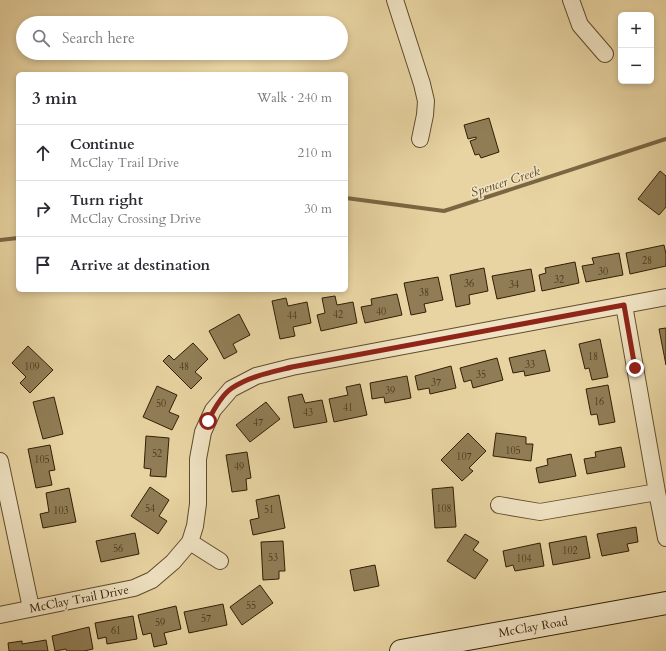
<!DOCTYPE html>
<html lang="en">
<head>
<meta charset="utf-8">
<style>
	body { margin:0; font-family:Cardo,serif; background:#f7f7f7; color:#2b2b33 }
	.controls { position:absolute; right:12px; top:12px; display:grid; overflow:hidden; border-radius:6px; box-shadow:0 2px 6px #0003 }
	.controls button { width:36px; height:36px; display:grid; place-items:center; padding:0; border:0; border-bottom:1px solid #e1e1e2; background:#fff; color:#2b2b33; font:20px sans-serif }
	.stop { position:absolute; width:12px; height:12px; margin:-9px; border:3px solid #8f2418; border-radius:50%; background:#fff }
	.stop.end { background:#8f2418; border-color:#fff; box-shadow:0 1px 4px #0008 }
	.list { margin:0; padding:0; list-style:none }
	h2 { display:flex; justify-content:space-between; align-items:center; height:52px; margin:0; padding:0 16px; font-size:17px }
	h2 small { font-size:13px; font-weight:400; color:#7c7c81 }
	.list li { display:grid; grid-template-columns:26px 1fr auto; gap:12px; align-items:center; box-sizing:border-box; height:56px; padding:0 16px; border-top:1px solid #e1e1e2 }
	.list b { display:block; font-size:15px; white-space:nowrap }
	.list p { margin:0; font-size:13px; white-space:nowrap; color:#7c7c81 }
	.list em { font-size:13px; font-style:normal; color:#7c7c81 }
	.icon { flex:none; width:22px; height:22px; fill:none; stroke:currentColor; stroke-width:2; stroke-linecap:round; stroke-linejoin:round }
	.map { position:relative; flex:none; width:666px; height:651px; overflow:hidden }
	.search { position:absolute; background:#fff; box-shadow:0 2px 6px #0003; left:16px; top:16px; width:332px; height:44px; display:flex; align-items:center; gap:10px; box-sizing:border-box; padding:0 14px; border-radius:22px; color:#7c7c81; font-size:15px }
	.panel { position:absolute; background:#fff; box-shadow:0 2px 6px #0003; left:16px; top:72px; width:332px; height:220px; border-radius:6px }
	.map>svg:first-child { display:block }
</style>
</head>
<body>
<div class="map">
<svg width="666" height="651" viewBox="0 0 666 651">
	<rect width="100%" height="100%" fill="#e8d4a2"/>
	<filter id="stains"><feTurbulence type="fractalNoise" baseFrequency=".005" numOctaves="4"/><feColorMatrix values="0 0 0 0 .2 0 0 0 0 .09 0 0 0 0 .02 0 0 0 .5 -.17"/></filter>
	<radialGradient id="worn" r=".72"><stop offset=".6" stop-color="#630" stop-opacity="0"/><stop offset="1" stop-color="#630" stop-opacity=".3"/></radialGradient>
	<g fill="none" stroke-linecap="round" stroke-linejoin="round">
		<path stroke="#7a6642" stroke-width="4" d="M346,198L444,211L666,139
			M0,240L18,238"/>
	</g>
	<path fill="#907d56" stroke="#311f04" d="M489,118L499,152L481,158L479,154L475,155L470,141L476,139V137L468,139L464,125Z
		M660,171L666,176V207L659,215L638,199Z
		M664,245L666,254V266L630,274L626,253Z
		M619,253L623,275L586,282L582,266L594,264L592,258Z
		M575,262L579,283L542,291L539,275L546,273L545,268Z
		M484,268L488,291L469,295L470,304L456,307L450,275Z
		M531,269L535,291L497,299L492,276Z
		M438,277L443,300L424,304L426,312L411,315L404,283Z
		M397,294L402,315L365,323L361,307L372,305L371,299Z
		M335,296L337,305L353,302L357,323L321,331L317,315L325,313L322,298Z
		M286,298L288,306L307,302L311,323L293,327L295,336L280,339L272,301Z
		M239,314L250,335L233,344L237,352L224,359L209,331Z
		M666,328V365L659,329Z
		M600,339L608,377L592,380L589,368L585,369L579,344Z
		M193,343L208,359L195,372L202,378L191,389L163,361L169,355L174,360Z
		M28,346L53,370L30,393L20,383L26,377L12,363Z
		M545,350L550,371L525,376L524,371L513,373L509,358Z
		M497,358L503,380L473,388L471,380L464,382L460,368Z
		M451,366L456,388L430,394L429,388L418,390L415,376Z
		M407,376L411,398L385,403L384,397L372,399L370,383Z
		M360,384L367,415L334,422L329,399L348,395L346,387Z
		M608,385L615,422L599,425L597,414L591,415L586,389Z
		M157,386L177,395L169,412L179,416L172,430L143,417Z
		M302,394L305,403L322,400L327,422L294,428L288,397Z
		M54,397L63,434L43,439L33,402Z
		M266,402L280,419L250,442L236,425Z
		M468,433L486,451L469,468L473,471L462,481L441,460Z
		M496,433L526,437V444H533L531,461L493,456Z
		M146,436L169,438L166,477L150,476L151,469L144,468Z
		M50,445L55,470L49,471L52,485L36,488L28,449Z
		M621,447L625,467L587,474L584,459L596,457L595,452Z
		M247,452L251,478L246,479L247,490L232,492L226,455Z
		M571,454L576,476L539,483L536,468L548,465L547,459Z
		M150,487L169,500L159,516L167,521L158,534L131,516Z
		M453,487L456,527L435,528L432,489Z
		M69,488L76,522L43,528L40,514L49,512L46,493Z
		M279,495L285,528L253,535L250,520L259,518L256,500Z
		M636,527L638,542L627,544L629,551L602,556L597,534Z
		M135,533L139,554L101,562L96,541Z
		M465,534L479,542L473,550L488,560L475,579L447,561Z
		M586,536L590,558L553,565L549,543Z
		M283,541L285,571H279V579L263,580L261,542Z
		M540,543L544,566L515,571L513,565L506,567L503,551Z
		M375,565L379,586L354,591L350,570Z
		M260,585L273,603L242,625L230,607Z
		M223,604L227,625L189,633L184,612Z
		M176,606L181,629L164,633L167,644L154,647L151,633L143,635L138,615Z
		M133,616L137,639L107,644L106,637L98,639L95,623Z
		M89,627L93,649L84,651H67L66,649L55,651L52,636Z
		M46,640L48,651H9L8,643L22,641V644Z"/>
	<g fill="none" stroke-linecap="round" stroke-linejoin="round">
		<g stroke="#5f4c2c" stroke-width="18">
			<path id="street" d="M395,0L422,84L426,101L425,115L420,139
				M571,0L580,25L605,54
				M624,305L657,492L666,538
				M0,461L31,608
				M499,505L540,512L657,492
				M190,542L220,561
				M0,615L134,588L152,580L173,562L190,542L195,526L198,504V459L203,432L213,410L231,389L256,376L292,367L666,297"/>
		</g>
		<g stroke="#311f04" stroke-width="24">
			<path id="secondary" d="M401,651L666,603"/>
		</g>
		<use href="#street" stroke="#f0e3c3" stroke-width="16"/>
		<use href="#secondary" stroke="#f0e3c3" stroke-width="22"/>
	</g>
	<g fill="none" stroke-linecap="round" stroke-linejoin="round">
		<path stroke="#8f2418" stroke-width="5" d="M208,421C213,411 223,394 232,388C250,376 272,372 292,367L624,305L635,368"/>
	</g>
	<g text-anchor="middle" stroke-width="3" stroke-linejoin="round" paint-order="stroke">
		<g font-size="10" fill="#493618">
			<text x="647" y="264">28</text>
			<text x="603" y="275">30</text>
			<text x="559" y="283">32</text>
			<text x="469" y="287">36</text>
			<text x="514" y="288">34</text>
			<text x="424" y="296">38</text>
			<text x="381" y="315">40</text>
			<text x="338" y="318">42</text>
			<text x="292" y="319">44</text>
			<text x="593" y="360">18</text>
			<text x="530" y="368">33</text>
			<text x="32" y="370">109</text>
			<text x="184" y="370">48</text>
			<text x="481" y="378">35</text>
			<text x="436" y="386">37</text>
			<text x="390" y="394">39</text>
			<text x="599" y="405">16</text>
			<text x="161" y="407">50</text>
			<text x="348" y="411">41</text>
			<text x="308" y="416">43</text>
			<text x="258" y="426">47</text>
			<text x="513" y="454">105</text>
			<text x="157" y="457">52</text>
			<text x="464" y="460">107</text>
			<text x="42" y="463">105</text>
			<text x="239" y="470">49</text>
			<text x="150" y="512">54</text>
			<text x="444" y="512">108</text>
			<text x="269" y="513">51</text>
			<text x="61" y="514">103</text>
			<text x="118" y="552">56</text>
			<text x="570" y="554">102</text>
			<text x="273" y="561">53</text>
			<text x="524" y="562">104</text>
			<text x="251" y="609">55</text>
			<text x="206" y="622">57</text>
			<text x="160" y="626">59</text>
			<text x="116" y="634">61</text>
		</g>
		<g font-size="12" fill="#311f04" stroke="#f0e3c3">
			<text transform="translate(79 599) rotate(-11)" y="4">McClay Trail Drive</text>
			<text transform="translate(533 627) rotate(-10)" y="4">McClay Road</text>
		</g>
		<g font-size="13" font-style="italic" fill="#5b4928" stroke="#f0e3c3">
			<text transform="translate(505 181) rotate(-18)" y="5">Spencer Creek</text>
		</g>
	</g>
	<rect width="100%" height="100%" filter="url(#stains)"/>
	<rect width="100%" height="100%" fill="url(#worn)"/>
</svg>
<div class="controls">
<button>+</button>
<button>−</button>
</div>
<div class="stop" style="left:208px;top:421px"></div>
<div class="stop end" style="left:635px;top:368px"></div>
<div class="search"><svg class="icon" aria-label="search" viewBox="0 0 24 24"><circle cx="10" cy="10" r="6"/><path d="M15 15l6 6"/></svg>Search here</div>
<section class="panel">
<h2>3 min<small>Walk · 240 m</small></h2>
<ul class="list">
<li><svg class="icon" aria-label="ahead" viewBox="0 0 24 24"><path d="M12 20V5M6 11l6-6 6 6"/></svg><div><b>Continue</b><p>McClay Trail Drive</p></div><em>210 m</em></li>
<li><svg class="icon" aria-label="right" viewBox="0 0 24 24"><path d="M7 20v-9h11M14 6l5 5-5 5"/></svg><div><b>Turn right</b><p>McClay Crossing Drive</p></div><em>30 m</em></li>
<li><svg class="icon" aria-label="arrive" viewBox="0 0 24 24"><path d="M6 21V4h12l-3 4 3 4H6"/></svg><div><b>Arrive at destination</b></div></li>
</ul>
</section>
</div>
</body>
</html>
